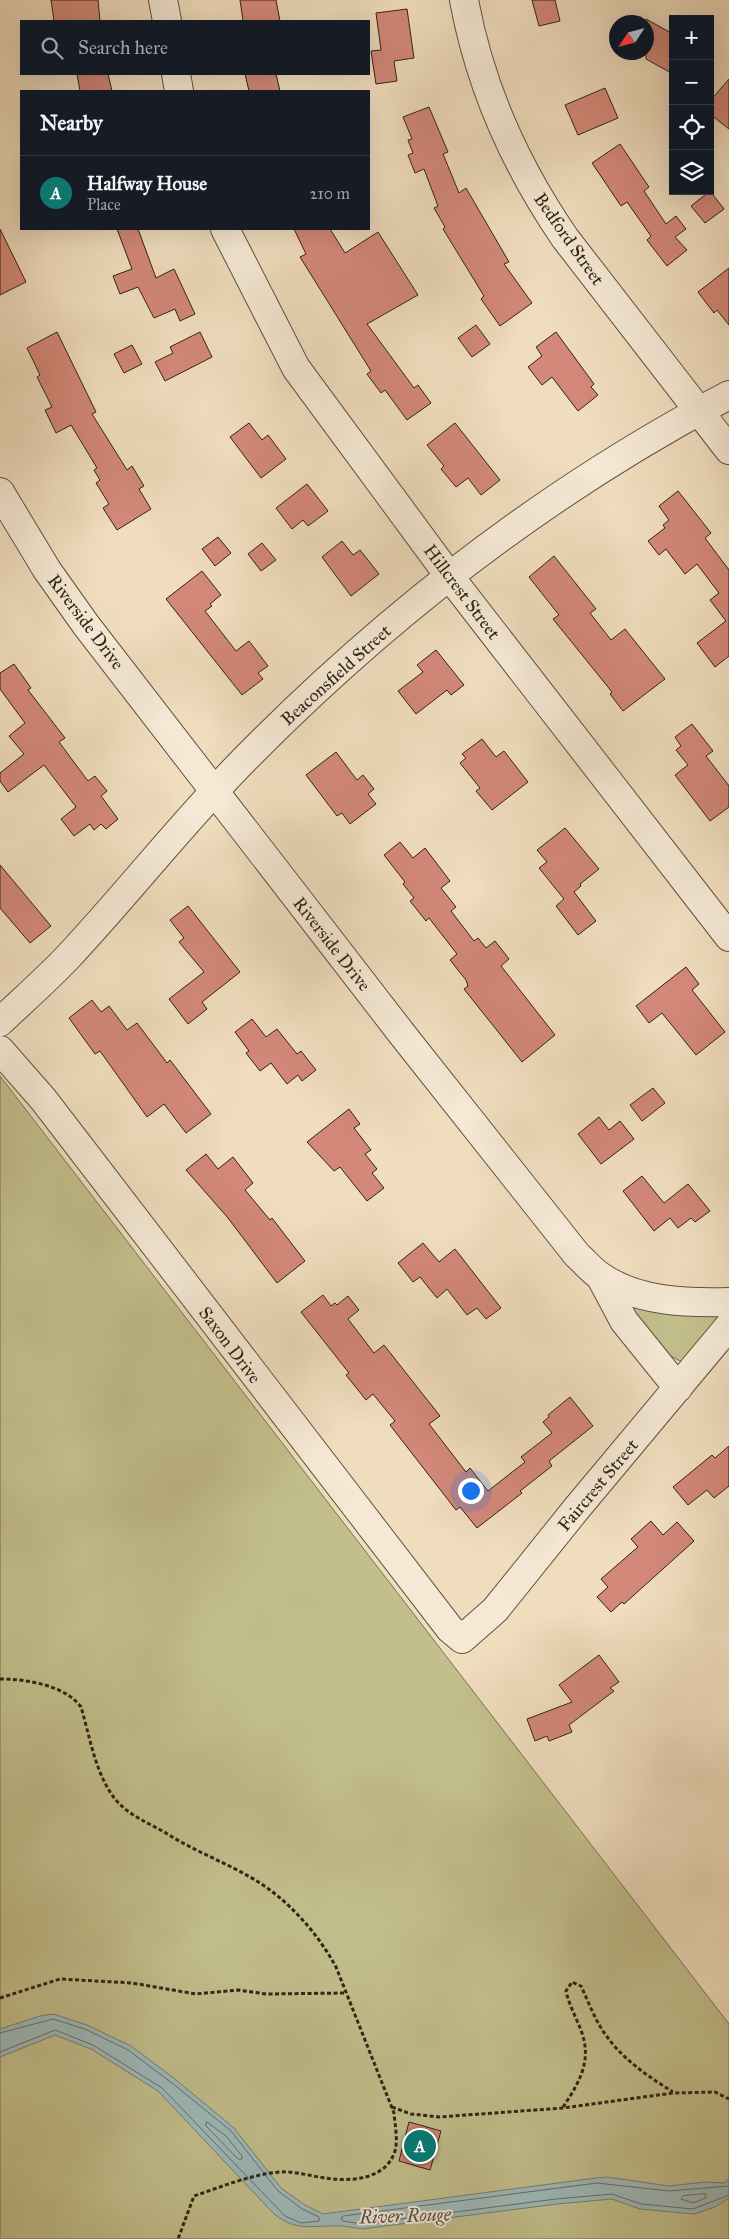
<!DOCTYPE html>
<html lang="en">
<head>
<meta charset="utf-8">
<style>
	body { margin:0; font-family:"IM FELL Great Primer",serif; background:#20242c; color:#f1f3f6 }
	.controls { position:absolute; right:15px; top:15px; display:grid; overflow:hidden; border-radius:0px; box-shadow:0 5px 20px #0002 }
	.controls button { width:45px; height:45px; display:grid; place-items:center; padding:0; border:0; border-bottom:1px solid #363941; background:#171b24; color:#f1f3f6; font:25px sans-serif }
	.compass { position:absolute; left:609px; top:15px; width:45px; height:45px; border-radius:50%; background:#171b24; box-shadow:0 5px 20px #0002; rotate:234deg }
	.you { position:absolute; left:470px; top:1490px; width:18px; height:18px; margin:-12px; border:4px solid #fff; border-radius:50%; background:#1a73e8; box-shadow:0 0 0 8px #1a73e833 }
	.badge { display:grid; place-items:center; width:32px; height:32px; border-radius:50%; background:#0f766e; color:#fff; font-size:16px; font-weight:700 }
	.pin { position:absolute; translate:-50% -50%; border:2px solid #fff; box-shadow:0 1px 5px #0006 }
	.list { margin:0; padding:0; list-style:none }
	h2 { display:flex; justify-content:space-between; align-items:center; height:65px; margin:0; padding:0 20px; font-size:21px }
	h2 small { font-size:16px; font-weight:400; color:#9ea1a6 }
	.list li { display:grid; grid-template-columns:32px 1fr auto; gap:15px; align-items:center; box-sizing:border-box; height:75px; padding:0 20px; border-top:1px solid #363941 }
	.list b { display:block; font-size:19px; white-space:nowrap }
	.list p { margin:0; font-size:16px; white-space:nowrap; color:#9ea1a6 }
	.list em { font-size:16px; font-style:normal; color:#9ea1a6 }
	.icon { flex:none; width:28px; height:28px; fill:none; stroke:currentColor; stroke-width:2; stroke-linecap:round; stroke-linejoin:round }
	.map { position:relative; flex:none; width:729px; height:2239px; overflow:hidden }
	.search { position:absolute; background:#171b24; box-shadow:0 5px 20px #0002; left:20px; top:20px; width:350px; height:55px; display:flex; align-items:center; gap:12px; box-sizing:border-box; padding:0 18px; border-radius:0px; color:#9ea1a6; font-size:19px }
	.panel { position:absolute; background:#171b24; box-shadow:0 5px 20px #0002; left:20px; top:90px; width:350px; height:140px; border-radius:0px }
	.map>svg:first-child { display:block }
</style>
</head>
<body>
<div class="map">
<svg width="729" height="2239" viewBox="0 0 729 2239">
	<rect width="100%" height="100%" fill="#f0ddbe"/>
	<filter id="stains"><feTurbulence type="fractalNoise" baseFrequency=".004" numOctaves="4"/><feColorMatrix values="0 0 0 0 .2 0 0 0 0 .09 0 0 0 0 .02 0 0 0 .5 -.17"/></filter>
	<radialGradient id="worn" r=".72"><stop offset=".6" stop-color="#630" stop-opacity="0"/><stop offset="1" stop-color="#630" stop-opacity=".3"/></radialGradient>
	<path fill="#c2bf8c" stroke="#787150" d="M0,1076L729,2024V2239H0Z
		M637,1305L715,1313L718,1320L682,1362L667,1354L629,1310Z"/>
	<path fill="#9ebabb" stroke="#727e79" d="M53,2014L87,2025L131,2046L175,2079L234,2128L281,2188L305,2205L323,2214L596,2178L607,2177L669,2186L705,2182L725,2183L729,2178V2198L715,2207L694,2214L640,2209L612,2199L557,2204L362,2229C353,2228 343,2225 334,2226C308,2226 296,2231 274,2214L158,2091L91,2049L55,2035L0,2057V2029L40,2016Z"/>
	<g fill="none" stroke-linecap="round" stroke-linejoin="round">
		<path stroke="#666e68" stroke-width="1" d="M0,2033L53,2019L85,2029L128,2050L172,2083L231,2131L278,2191L302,2209L319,2217V2221L301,2223L285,2216L162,2088L93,2045L55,2030L0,2052
			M207,2122L226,2136L242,2156V2159H238L206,2126Z
			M729,2186L669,2191L597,2183L343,2216L341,2219L343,2221L362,2224L556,2199L612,2194L641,2204L693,2209L729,2195
			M705,2194L706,2198L693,2203L681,2199L683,2196Z"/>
	</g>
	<path fill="#d38879" stroke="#2f2315" d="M51,0H98L100,21H54Z
		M240,0H276L280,21H243Z
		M532,0H555L560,21L539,26Z
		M407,9L414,58L394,61L397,81L376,84L371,51L381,50L376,13Z
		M646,19L673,34V74L646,59Z
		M77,74H108L112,91H80Z
		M245,74H276L280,91H249Z
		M729,79V129L710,114V101Z
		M605,88L618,118L578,135L565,105Z
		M429,107L448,152L443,154L459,193L466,188L509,262L504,264L532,303L500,326L481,299L484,296L443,229L445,227L434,208L438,206L424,169L415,173L408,155L413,153L408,140L412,139L403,117Z
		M620,144L649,187L644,191L666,224L676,216L686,229L675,237L687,250L667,266L647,240L651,236L627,202L621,206L592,163Z
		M710,191L724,209L705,223L691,206Z
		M0,229L26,282L0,295Z
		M117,229H138L156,278L174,269L195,314L180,321L175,309L154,318L138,287L120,294L113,276L132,269Z
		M294,229H330L345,253L378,232L418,295L367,324L414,388L418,385L431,403L407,420L385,390L381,393L367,374L371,371L300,257L306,254Z
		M729,268V325L717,310L714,313L698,292Z
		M476,325L490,344L472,357L458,338Z
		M57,332L96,412L92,414L127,470L132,466L144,486L139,489L151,509L117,530L103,508L109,504L96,483L100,480L94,470L97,468L71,425L56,433L45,410L52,407L37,377L40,375L27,348Z
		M200,332L212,357L165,381L155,362L173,353L170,347Z
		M556,332L594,384L591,387L598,395L578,411L552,377L542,385L528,367L542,356L536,347Z
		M132,345L142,364L124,373L114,354Z
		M249,423L262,440L268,435L286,459L261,478L230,437Z
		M455,423L500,480L481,495L468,478L456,487L441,469L444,466L427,445Z
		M307,484L328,511L308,526L303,520L292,529L276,508Z
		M678,491L711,533L705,538L729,570V656L715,667L697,643L726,621L710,600L719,593L697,564L685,574L666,549L659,555L648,541L665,528L663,525L669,520L659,506Z
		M218,537L231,553L215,566L202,549Z
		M342,541L353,555L360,550L379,574L351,596L322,557Z
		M262,543L276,560L261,571L248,554Z
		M554,556L596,609L590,613L611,640L625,629L665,679L623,711L610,694L612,692L553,619L559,615L529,577Z
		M202,571L221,595L210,604L212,606L205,611L236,651L249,641L268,666L258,673L263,679L242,695L166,599Z
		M436,650L464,685L451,695L447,690L416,714L398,691L423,672L417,665Z
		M14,664L31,688L28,690L65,738L59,742L88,781L95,776L107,791L101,796L118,819L106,829L101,824L94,830L90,824L74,836L61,819L76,807L44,765L8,792L0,781V773L24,754L9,736L25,723L0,689V673Z
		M692,724L713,751L706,756L729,786V807L710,821L675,775L688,765L676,750L681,746L675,737Z
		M482,739L496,757L504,751L528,782L492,810L476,791L480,788L460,763L466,758L462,754Z
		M336,752L357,780L363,775L374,789L368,794L376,804L350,824L342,813L337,816L306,775Z
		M565,828L599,869L580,884L581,886L574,892L596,921L578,935L556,906L564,899L539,868L547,862L537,850Z
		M400,842L413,858L425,848L450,881L441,888L456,907L451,911L474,941L478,938L486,948L495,941L509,959L501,966L555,1035L522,1062L464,989L468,986L466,980L450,960L457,954L429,918L426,921L410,901L414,898L403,884L405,882L384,855Z
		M0,865L51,926L30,943L0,908Z
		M188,906L240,972L202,1002L207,1009L188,1024L169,999L204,972L179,942L184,938L170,920Z
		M686,967L699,984L692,990L725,1032L696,1055L662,1013L649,1023L636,1006Z
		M92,1000L101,1012L109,1006L127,1030L137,1023L167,1063L170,1060L211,1114L186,1133L164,1104L147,1117L100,1051L95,1054L69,1018Z
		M252,1019L266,1037L277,1029L297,1054L301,1051L316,1070L302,1081L298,1075L287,1084L271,1063L260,1071L246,1053L249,1051L235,1032Z
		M653,1088L665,1103L642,1121L630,1105Z
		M349,1109L360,1124L354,1128L371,1150L365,1154L377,1169L372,1173L384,1188L367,1201L340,1167L334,1171L307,1142Z
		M599,1117L609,1130L620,1121L634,1139L601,1164L578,1134Z
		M206,1154L218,1169L233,1157L253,1183L245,1190L270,1220L272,1218L305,1261L277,1283L228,1218L186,1170Z
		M642,1176L664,1203L688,1184L710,1211L695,1222L691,1218L678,1228L670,1218L654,1231L623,1191Z
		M423,1243L439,1262L455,1249L501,1308L486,1319L477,1308L467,1315L447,1289L437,1298L420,1277L413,1282L398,1263Z
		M323,1295L331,1306L335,1303L337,1305L348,1296L359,1310L348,1319L374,1353L384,1345L440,1416L429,1424L466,1472L470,1468L488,1491L525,1462L521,1457L552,1433L543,1422L549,1417L548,1415L570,1397L593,1426L549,1461L552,1466L520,1491L522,1493L477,1528L460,1507L456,1510L390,1425L395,1421L373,1394L366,1400L346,1375L349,1373L301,1312Z
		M729,1446V1486L714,1498L707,1490L688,1505L673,1487L712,1455L715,1458Z
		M651,1521L663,1535L677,1522L694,1541L624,1604L622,1602L611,1612L597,1597L608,1587L601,1579L638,1547L631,1539Z
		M599,1655L619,1682L610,1688L614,1691L569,1725L572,1732L549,1741L547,1736L535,1741L527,1719L572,1702L559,1685Z
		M409,2122L441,2131L430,2170L399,2161Z"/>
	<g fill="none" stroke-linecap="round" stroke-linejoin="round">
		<g stroke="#5f523f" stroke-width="30">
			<path id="minor" d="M163,0L167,21
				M464,0C480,87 515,165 565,238L729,450
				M176,74L179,91
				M225,229L296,368L450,577L729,937
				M0,492L47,570L86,625L402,1034L577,1255C585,1262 592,1271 600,1276C637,1302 686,1303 729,1302
				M0,1022C22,1001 45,981 67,958C128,893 182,823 245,759C387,615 550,489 729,395
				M0,1050L43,1099L450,1629L462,1639L495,1610L577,1508L729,1326
				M600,1276L624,1321L678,1388"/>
		</g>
		<path stroke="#2f2315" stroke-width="3" stroke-dasharray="4 2.5" stroke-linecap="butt" d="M0,1679C25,1679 65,1685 81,1707C90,1737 95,1773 115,1799C130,1817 150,1823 169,1835C195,1851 224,1862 250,1877C286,1897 317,1932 336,1967L394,2113C395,2126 398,2139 395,2151C386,2180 350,2182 325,2178C310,2176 295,2171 280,2172C252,2174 221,2187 194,2196L178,2239
			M0,1998L60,1979L132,1983L196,1994L238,1990L266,1994L346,1993
			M392,2107L411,2114L439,2117L563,2108L673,2093L715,2092L729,2099
			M563,2107C575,2089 588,2069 585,2046C583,2028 570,2010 566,1991L572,1982L581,1986C589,2003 596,2023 608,2038C625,2061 649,2077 673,2092"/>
		<use href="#minor" stroke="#f5e9d5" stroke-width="28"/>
	</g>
	<g text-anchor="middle" stroke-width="4" stroke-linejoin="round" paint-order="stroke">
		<g font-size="18" fill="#2f2315" stroke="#f5e9d5">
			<text transform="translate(569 239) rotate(55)" y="6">Bedford Street</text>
			<text transform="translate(462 592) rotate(53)" y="6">Hillcrest Street</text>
			<text transform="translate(86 622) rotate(53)" y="6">Riverside Drive</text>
			<text transform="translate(336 675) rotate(-42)" y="6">Beaconsfield Street</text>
			<text transform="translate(332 944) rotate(52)" y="6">Riverside Drive</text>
			<text transform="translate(230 1345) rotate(53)" y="6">Saxon Drive</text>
			<text transform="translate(598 1485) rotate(-50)" y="6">Faircrest Street</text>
		</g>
		<g font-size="19" font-style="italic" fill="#505047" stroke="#f5e9d5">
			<text transform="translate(405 2215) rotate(-2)" y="7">River Rouge</text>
		</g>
	</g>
	<rect width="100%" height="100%" filter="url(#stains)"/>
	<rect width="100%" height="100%" fill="url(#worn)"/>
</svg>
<div class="controls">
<button>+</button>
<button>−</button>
<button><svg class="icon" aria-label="locate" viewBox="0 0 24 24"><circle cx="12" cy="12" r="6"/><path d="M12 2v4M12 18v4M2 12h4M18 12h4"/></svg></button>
<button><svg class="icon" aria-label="layers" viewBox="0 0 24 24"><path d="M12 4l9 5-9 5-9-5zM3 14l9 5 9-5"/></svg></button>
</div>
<svg class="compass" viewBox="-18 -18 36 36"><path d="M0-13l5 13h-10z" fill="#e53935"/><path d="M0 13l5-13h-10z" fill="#9ea1a6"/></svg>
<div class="you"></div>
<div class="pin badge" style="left:420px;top:2146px">A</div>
<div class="search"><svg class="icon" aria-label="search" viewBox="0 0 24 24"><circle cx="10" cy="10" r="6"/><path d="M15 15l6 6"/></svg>Search here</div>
<section class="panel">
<h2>Nearby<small></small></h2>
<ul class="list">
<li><span class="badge">A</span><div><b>Halfway House</b><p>Place</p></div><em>210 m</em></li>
</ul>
</section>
</div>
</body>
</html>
